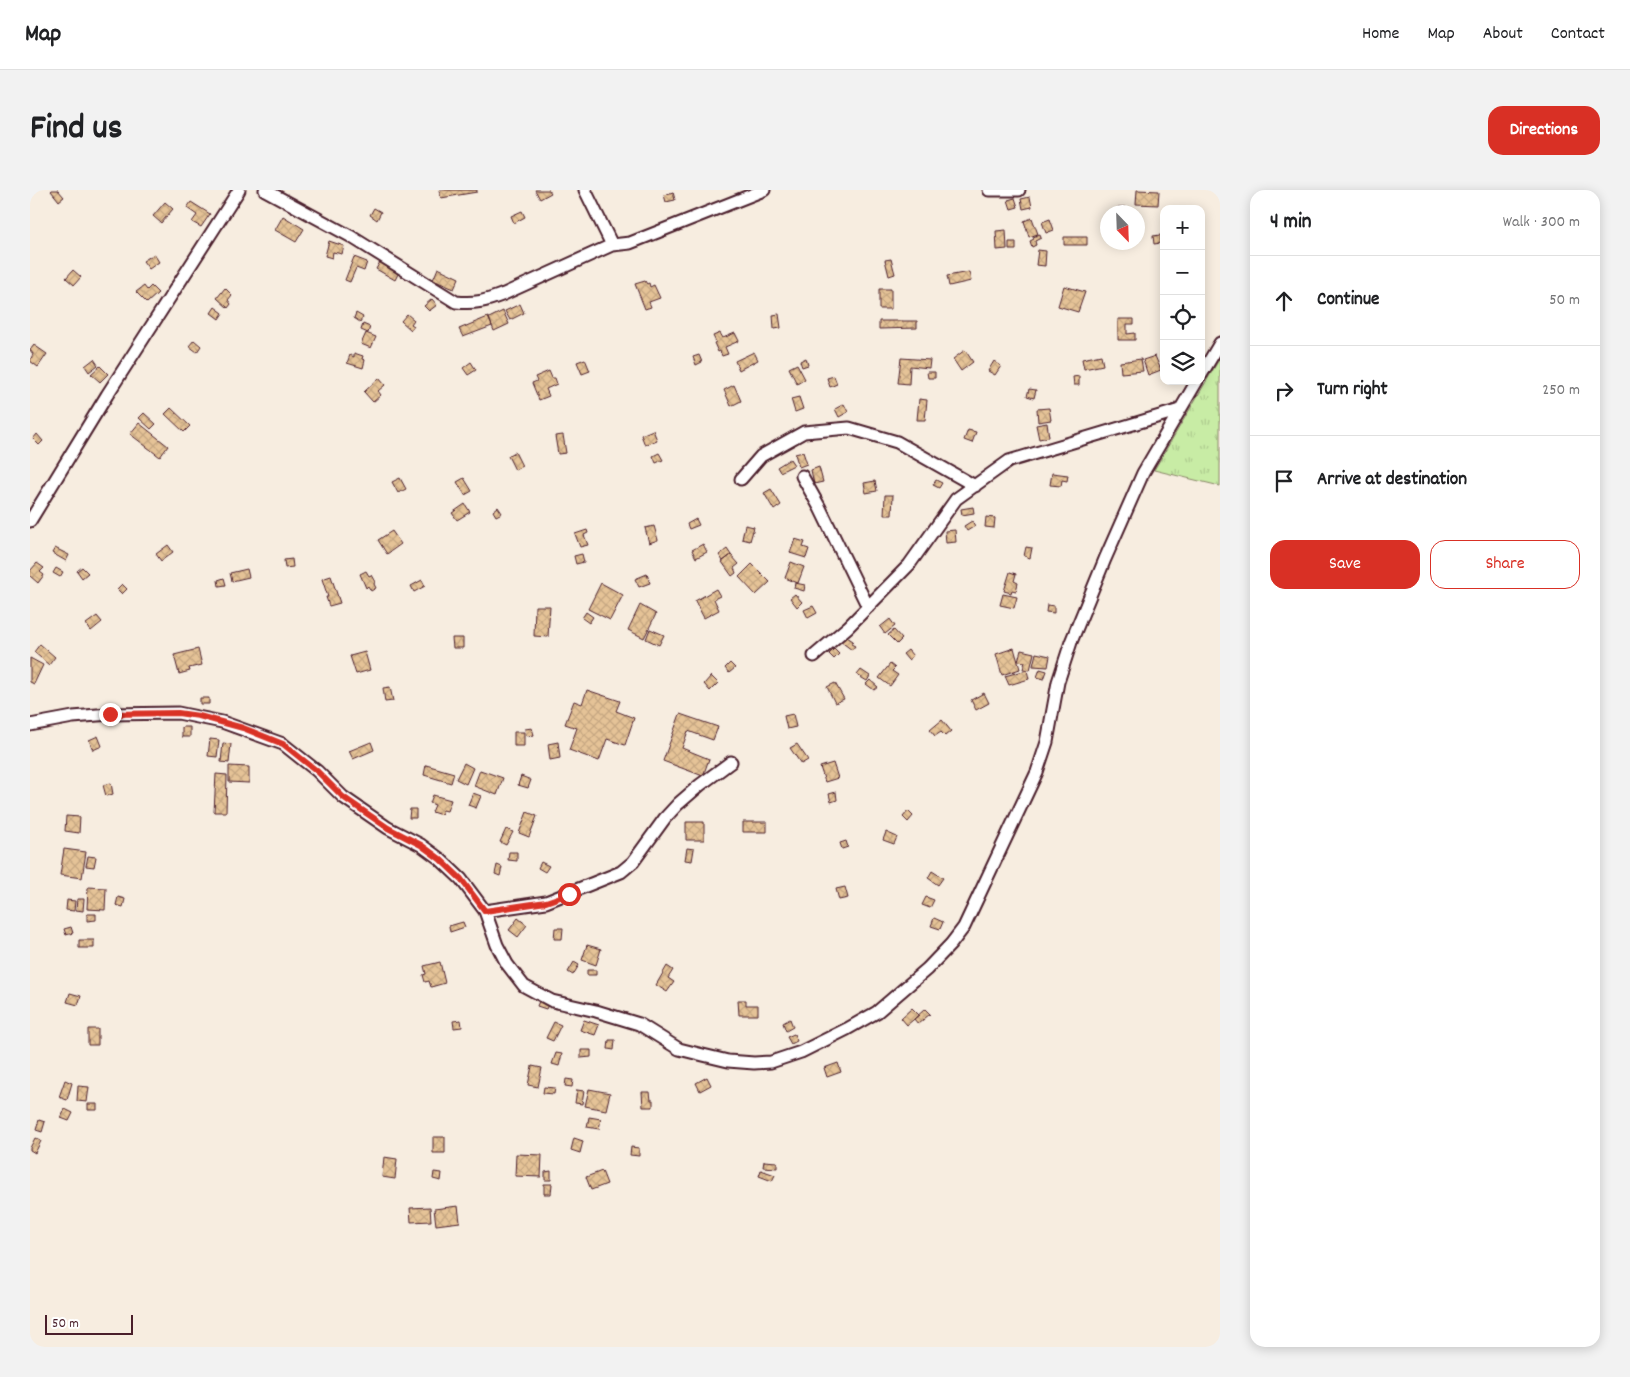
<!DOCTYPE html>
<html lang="en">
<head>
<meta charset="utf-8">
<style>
	body { margin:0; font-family:Dekko,sans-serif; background:#f2f2f2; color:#202124 }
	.controls { position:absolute; right:15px; top:15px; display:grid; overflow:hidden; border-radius:10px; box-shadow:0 2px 12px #0003 }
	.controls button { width:45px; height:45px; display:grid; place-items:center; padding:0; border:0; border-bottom:1px solid #e0e0e0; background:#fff; color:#202124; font:25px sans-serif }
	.compass { position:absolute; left:1070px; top:15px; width:45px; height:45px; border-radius:50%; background:#fff; box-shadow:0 2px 12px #0003; rotate:157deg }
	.scale { position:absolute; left:15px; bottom:12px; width:88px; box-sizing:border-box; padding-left:5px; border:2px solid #4a1f2b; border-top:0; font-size:14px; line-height:18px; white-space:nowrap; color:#4a1f2b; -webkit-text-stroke:4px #fff; paint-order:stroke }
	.stop { position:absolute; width:15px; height:15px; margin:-11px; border:4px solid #d93025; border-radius:50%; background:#fff }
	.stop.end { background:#d93025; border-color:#fff; box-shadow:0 1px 5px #0008 }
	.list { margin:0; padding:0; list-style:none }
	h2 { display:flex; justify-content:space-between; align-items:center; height:65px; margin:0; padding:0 20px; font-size:21px }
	h2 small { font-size:16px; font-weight:400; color:#757577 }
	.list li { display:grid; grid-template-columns:32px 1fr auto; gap:15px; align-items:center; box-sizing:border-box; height:90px; padding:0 20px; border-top:1px solid #e0e0e0 }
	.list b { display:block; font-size:19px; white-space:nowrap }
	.list em { font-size:16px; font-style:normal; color:#757577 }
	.actions { display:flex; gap:10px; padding:15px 20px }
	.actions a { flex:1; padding:11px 0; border:1px solid #d93025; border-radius:15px; text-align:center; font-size:18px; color:#d93025 }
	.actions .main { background:#d93025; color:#fff }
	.icon { flex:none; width:28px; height:28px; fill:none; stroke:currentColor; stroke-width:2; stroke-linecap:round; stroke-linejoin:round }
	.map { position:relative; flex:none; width:1190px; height:1157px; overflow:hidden; border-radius:15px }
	header { display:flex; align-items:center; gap:30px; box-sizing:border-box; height:70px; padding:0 25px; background:#fff; border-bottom:1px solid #e0e0e0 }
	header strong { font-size:24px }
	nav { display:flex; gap:28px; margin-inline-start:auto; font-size:18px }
	.intro { display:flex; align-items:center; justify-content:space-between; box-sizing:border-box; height:120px; padding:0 30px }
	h1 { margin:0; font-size:35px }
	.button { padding:12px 22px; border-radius:15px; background:#d93025; color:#fff; font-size:18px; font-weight:700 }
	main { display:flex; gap:30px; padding:0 30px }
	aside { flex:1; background:#fff; border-radius:15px; box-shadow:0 2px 12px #0003 }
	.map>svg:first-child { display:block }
</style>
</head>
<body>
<header>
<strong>Map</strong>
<nav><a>Home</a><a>Map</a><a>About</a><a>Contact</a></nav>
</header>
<div class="intro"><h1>Find us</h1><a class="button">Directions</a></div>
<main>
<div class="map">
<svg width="1190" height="1157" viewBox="0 0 1190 1157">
	<defs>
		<pattern id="grass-tufts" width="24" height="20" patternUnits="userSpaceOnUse" patternTransform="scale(1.25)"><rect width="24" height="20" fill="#c8eca5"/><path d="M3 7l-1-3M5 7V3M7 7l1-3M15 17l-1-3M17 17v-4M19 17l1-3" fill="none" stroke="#adca8e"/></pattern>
		<pattern id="building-cross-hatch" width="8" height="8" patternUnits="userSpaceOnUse" patternTransform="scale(1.25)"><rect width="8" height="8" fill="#e5c397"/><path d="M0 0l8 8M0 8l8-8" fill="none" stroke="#c6a782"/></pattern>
	</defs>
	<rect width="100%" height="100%" fill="#f7ede0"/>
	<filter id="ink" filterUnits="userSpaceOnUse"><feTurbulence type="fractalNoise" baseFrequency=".02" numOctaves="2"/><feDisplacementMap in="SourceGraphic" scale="10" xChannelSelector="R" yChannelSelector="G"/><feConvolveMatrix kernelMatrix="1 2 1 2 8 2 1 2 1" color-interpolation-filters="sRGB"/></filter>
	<g filter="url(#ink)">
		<path fill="url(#grass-tufts)" stroke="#898668" d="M1190,168V296L1124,280Z"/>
		<path fill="url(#building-cross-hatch)" stroke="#4a1f2b" d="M22,0H28L34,7L29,11L21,1Z
			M409,0H447V2L411,8Z
			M505,0H519L521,3L510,9Z
			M1107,0L1129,1L1128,15L1106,14Z
			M643,2L645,10L636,12L634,5Z
			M1000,7L1002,17L993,19L991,9Z
			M985,8L988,17L981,19L978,10Z
			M135,12L143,19L131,33L123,26Z
			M161,12L180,24L171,37L162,32L167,25L157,18Z
			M1088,17H1095V22H1088Z
			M344,18L351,22L347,30L340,25Z
			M492,21L495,27L484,33L481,26Z
			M253,26L274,39L266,52L245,40Z
			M1002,28L1008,44L999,47L994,31Z
			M1020,29L1024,40L1016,43L1012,32Z
			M976,40L977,59L967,60L966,41Z
			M1010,44L1011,48L1005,51L1006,55L1002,57L1000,51L1004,49L1003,47Z
			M1130,45L1131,53L1124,54L1123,46Z
			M1034,47H1057V55H1034Z
			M299,51L314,56L312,64L303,62L302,68L295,66Z
			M979,52H986V60H979Z
			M1082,52H1101L1100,56L1081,54Z
			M1008,60L1016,61L1015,76L1006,75Z
			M124,64L129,72L119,79L113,71Z
			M324,67L337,72L334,81L326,78L320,92L315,90Z
			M861,69L865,84L859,86L855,70Z
			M350,72L369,82L365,90L346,79Z
			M408,78L429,88L424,99L403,90Z
			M43,80L51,87L44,95L36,88Z
			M939,82L941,91L919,96L917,86Z
			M615,91L617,94L619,93L620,97L624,95L630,108L619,112L621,117L615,119L605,94Z
			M114,96L117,100L121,96L128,103L117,113L106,102Z
			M1034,96L1055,102L1048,122L1028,116Z
			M195,98L202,105L198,110L201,114L198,118L187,108Z
			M849,99H861V119H849Z
			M402,109L407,115L399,121L394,116Z
			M490,114L494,123L480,130L475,121Z
			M185,117L193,123L189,129L181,123Z
			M473,121L479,134L464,141L459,128Z
			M326,123L333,127L330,132L324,128Z
			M377,124L384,130L381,134L384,136L381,140L371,131Z
			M749,124L751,138L744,139L743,125Z
			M458,127L462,136L433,147L429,139Z
			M1088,129H1104V134H1097V144L1105,143V150H1088Z
			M849,131H887V138L849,139Z
			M333,134L340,137L338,143L331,140Z
			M336,143L346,147L341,158L331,154Z
			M690,143L693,148L705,143L709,151L695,157L698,164L692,166L690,161L688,162L684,153L686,152L683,146Z
			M164,150L171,156L167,162L159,156Z
			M4,155L17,164L8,177L0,171L3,164L0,160Z
			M935,160L943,172L931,181L923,169Z
			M724,162L728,170L709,180L705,171Z
			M324,163L333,166L332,169L335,170L333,178L317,173L320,165L324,167Z
			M669,165L672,172L666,175L663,167Z
			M1071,165L1073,175L1054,179L1052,169Z
			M1125,166L1131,180L1118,185L1113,170Z
			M776,168L778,175L772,177L770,171Z
			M871,168L900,170L899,178L880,176L879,194L868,193Z
			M64,169L68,175L59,182L55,176Z
			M555,169L560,181L552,184L547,172Z
			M1111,169L1113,181L1091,183L1090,172Z
			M964,171L971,176L965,185L958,181Z
			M441,172L446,180L438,185L433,178Z
			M767,174L775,189L767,194L759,178Z
			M70,176L78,184L70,192L61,184Z
			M519,181L522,188H525L527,194L516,199L519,206L509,210L502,193L507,191L505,187Z
			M897,182H905V188H898Z
			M804,186L807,194L800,197L797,188Z
			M1049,186V195H1044L1043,187Z
			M349,188L355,195L348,201L351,205L343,212L334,202Z
			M704,195L711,211L701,216L694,200Z
			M999,199L1006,200L1004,208L997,206Z
			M769,207L773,219L765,222L761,209Z
			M889,209L897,210L895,230H887Z
			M814,214L818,222L809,227L805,219Z
			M141,218L160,236L154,242L135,224Z
			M1019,218L1021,230L1008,232L1007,219Z
			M114,223L126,234L121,239L109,228Z
			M109,233L138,256L130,267L100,244Z
			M1017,233L1019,247L1009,249L1006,235Z
			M623,240L627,250L615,255L611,245Z
			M938,240L946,242L942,253L934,250Z
			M7,244L13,251L9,255L3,249Z
			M533,245L536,263L528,264L525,246Z
			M485,262L492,276L485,280L478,266Z
			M773,262L777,274L769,277L765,264Z
			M629,263L633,270L626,273L623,266Z
			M760,269L764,275L750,282L747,277Z
			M789,277L793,292L784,294L781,280Z
			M1022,283L1038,285L1037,291L1032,290L1031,296L1020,295Z
			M370,288L376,299L368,303L362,292Z
			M434,288L442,301L435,305L427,292Z
			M906,290L912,293L909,298L903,295Z
			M845,291L847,301L836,303L834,293Z
			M741,299L751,315L744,320L734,303Z
			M855,305H863L862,325H854Z
			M435,314L440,322L427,330L422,323Z
			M468,317L472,323L466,326L463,321Z
			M943,317L944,323L932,325L931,319Z
			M956,327L965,328L964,338L955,337Z
			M666,329L669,335L659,339L657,334Z
			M942,331L945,336L937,341L934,336Z
			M715,335L724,337L720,351L712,349Z
			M624,336L628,350L619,353L615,338Z
			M557,340L558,343L554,345L558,355L550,357L545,344Z
			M925,340L926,352L916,353L915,341Z
			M362,341L371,354L357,364L348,350Z
			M765,349L775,352L773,357L779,359L776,368L760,363Z
			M673,354L677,362L666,368L662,360Z
			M138,355L143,362L131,371L126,364Z
			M996,357L1002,358L1000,368L994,366Z
			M25,358L39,365L36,371L22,363Z
			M697,359L701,365L693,371L689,365Z
			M552,364L554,372L546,374L544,366Z
			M701,365L709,374L704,378L706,383L702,386L692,372Z
			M262,369L263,377L255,378L254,370Z
			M761,372L774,377L768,393L755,388Z
			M7,373L14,378L10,382L14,385L8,393L0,386V381Z
			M722,374L740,392L726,405L709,387Z
			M52,377L58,383L52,388L47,381Z
			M26,378L33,382L30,387L23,383Z
			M217,379L219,387L202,391L200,383Z
			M336,381L339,386L341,385L345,392L344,394L346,398L341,401L338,396L336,398L330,384Z
			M980,382L986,384L984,391L988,393L986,401L982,400L981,403L974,401Z
			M617,384L620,393L609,397L605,389Z
			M301,386L310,413L299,416L296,407H298L292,389Z
			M194,388L196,395L189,396L188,390Z
			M392,390L395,396L384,402L381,396Z
			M571,393L593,405L580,430L558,419Z
			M765,393L775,395L774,401L764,398Z
			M92,394L97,399L92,404L87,399Z
			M686,399L690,406L684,409L689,420L674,428L665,411Z
			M765,404L772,412L767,417L760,408Z
			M973,404L987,407L984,418L970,415Z
			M610,415L626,424L614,448L598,440Z
			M1017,415L1024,416V423L1016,422Z
			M505,416H520L518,447L504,446Z
			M783,416L787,423L778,428L774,420Z
			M556,422L563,427L559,433L552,428Z
			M67,426L72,432L61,441L56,434Z
			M860,429L865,436L855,444L850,437Z
			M620,439L634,445L629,455L616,449Z
			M864,440L872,449L867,454L858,445Z
			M817,447L823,451L821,454L825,456L822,460L810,451L813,448L815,449Z
			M422,448H433V458H423Z
			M10,454L25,467L19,475L4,462Z
			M984,458L990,479L972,485L966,464Z
			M168,459L172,475L159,478L160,481L149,484L144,465Z
			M804,459L809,464L804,469L799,464Z
			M878,460L883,466L878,470L873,464Z
			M991,460L1004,463L1000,480L993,479L995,472L988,471Z
			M335,462L340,480L326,484L320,466Z
			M1006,463L1020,466L1018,477L1003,476Z
			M0,468L13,475L4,494L0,492Z
			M700,473L705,478L699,483L695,478Z
			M860,474L865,478L862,481L868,485L860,496L849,488Z
			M1010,479L1017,481L1014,489L1007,487Z
			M831,480L840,486L837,491L827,485Z
			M997,480L999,489L979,495L975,486Z
			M681,486L688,493L680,501L674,494Z
			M840,490L848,497L844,500L836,494Z
			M805,493L814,509L805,513L797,497Z
			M360,497L363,511L355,512L353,498Z
			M557,500L590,511L586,521L604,528L595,555L577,549L569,571L539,560L547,538L535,534L544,511L552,514Z
			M954,503L959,513L946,520L941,510Z
			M170,508H179V514H170Z
			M650,524L688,537L683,550L658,541L652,558L679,569L673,586L633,571Z
			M763,524L766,537L757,539L754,526Z
			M912,530L921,541L915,546L911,542L905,546L900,540Z
			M152,537H160V547H152Z
			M502,538L504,545L496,546L495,539Z
			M484,542H494V556H484Z
			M68,546L72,556L63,560L59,550Z
			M180,549L189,550L187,567L178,566Z
			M341,552L344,560L323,569L319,561Z
			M528,552L530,568L520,570L518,554Z
			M193,553L201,554L199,573L191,572Z
			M767,554L778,570L771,574L760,558Z
			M434,573L443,578L436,594L426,589Z
			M803,573L808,588L795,592L790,577Z
			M396,575L424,583L421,593L394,585Z
			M199,576L219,577V593L199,592Z
			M450,580L473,588L467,605L444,596Z
			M186,584L197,585L196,622H184Z
			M491,586L501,590L498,598L488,595Z
			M81,593L83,604L76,606L73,595Z
			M806,602L807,610L801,612L799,604Z
			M443,603L451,606L446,618L438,615Z
			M403,605L421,610L417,621L413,620L411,625L402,622L405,615L400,613Z
			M380,619H386V628H379Z
			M878,621L883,626L878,632L873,627Z
			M497,622L507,626L499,647L489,643Z
			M36,626L50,627L49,643L35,641Z
			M656,632H674V650H656Z
			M713,632H737V642H713Z
			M476,639L483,642L476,655L470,652Z
			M856,642L867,647L864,654L853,650Z
			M816,651L818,657L812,659L810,653Z
			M657,658L664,659L662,671L655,670Z
			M34,659L56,662L52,688L30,685Z
			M479,662H487V671L478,670Z
			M58,666L66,667L64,677L56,676Z
			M511,672L519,676L515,682L508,678Z
			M467,675L472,677L470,686L465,684Z
			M902,681L913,688L908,695L898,688Z
			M58,697L76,698L75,720L57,719Z
			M815,697L818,708L809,710L806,699Z
			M88,707L95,709L93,717L86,715Z
			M896,707L904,710L900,718L892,715Z
			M47,709H54L53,721L46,720Z
			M37,710L45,711L44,721L36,720Z
			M57,724H66V730L57,731Z
			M488,728L497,735L488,747L479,740Z
			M904,728L913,732L910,739L901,736Z
			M433,732L435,737L420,742L419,736Z
			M41,737L43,743L36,745L34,739Z
			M525,738H533L532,749H524Z
			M49,750H64V758H49Z
			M557,755L571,759L566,775L552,770Z
			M410,772L415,793L401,797L399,791L395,792L393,785L396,784L394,776Z
			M544,772L549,775L543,785L538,782Z
			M637,776L643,780L638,788L644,792L637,802L626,795Z
			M557,780H566V785H557Z
			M40,803L51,806L48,815L37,812Z
			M708,810H716V815H728V825H709Z
			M509,811L518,815L516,819L507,816Z
			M882,818L889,825L877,835L871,828Z
			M895,819L900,824L888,834L884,829Z
			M760,829L763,837L756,841L753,833Z
			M431,830L432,837L424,838L423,831Z
			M554,830L569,835L565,845L550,840Z
			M524,832L531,835L523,851L516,848Z
			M58,839H68V855H58Z
			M764,844L767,851L761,854L757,847Z
			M579,850H585L584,860L578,859Z
			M551,860H561V867L551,868Z
			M526,863L532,864L529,876L522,874Z
			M808,873L811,882L797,887L794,878Z
			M502,876L512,878L508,897L498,895Z
			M677,887L681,895L670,901L666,893Z
			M536,889L543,890L542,897L535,896Z
			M35,890L42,893L37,910L29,907Z
			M48,896L59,897L57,912L47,911Z
			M514,897L525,898L524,904L513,903Z
			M559,899L580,903L576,920L555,916Z
			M547,900L554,901L552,914L545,913Z
			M612,902H620L621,910H623V917H613Z
			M58,914H67V920H58Z
			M35,919L43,923L39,931L31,928Z
			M559,927L571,929L569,939L557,937Z
			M9,930L15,932L12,942L6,940Z
			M403,947H415V963H403Z
			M5,948L11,951L5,963L0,960V958Z
			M544,948L553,951L550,963L541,960Z
			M601,957L609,958V966L600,965Z
			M486,964L512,965L511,987L485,986Z
			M354,967L367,969L365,989L352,987Z
			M734,971L747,972V978L733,977Z
			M731,980L745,985L742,991L729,986Z
			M521,981V990H515V982Z
			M572,981L577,994L561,1000L556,987Z
			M404,982L412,983L411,991L403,989Z
			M514,994H522L521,1004H514Z
			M428,1016L430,1032L406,1035L404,1019Z
			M400,1017L401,1031L381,1032L380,1018Z"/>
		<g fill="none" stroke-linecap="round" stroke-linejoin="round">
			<g stroke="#4a1f2b" stroke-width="15">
				<path id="minor" d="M235,0L320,46L426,112C446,114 456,111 474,104L582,55L600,53L734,0
					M555,0L582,55
					M959,0H989
					M1171,185L1190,153
					M772,286L790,318L838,417
					M711,289L731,266L774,242L819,238L867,252L945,296
					M0,331L77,205L209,0
					M784,466L818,437L879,375L926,309L979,271L1150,220
					M0,535L43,527L80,524L148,523L192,532L253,554L287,581L313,607L358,638L391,655L410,669L431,689L455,721L467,755L477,774L494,796L522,811L566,821L609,834L649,859L673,865L698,871L724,873L741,872L771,862L817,839L847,822L897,779L921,754L934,737L1007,582L1017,552L1028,492L1041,452L1075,369L1113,283L1167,191
					M455,721L516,712L591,682L603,672L635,628L648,614L670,595L701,572"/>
			</g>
			<use href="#minor" stroke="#fff" stroke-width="11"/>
		</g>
	</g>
	<g fill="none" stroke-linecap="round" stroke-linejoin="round" filter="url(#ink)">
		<path stroke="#d93025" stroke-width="6" d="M80,524L148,523L169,526L213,538L253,554L287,581L313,607L358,638L391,655L410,669L431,689L455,721L516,712L539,704"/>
	</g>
</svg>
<div class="controls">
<button>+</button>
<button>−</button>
<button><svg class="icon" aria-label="locate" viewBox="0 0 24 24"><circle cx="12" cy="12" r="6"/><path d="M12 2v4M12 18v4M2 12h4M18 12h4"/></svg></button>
<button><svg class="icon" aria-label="layers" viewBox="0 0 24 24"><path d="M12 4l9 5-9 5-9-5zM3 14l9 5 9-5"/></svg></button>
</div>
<svg class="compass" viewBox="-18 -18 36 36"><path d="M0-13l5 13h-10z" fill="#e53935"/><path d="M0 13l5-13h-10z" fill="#757577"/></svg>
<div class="scale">50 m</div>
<div class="stop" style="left:539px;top:704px"></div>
<div class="stop end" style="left:80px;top:524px"></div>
</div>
<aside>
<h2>4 min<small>Walk · 300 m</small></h2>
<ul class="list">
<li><svg class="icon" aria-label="ahead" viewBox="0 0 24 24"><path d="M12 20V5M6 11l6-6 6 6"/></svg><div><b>Continue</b></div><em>50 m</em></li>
<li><svg class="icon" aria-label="right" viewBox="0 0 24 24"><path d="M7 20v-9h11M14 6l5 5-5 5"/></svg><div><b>Turn right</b></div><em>250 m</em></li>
<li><svg class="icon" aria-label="arrive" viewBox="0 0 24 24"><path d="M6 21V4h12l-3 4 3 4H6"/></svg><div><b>Arrive at destination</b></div></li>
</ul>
<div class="actions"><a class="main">Save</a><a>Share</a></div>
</aside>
</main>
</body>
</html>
